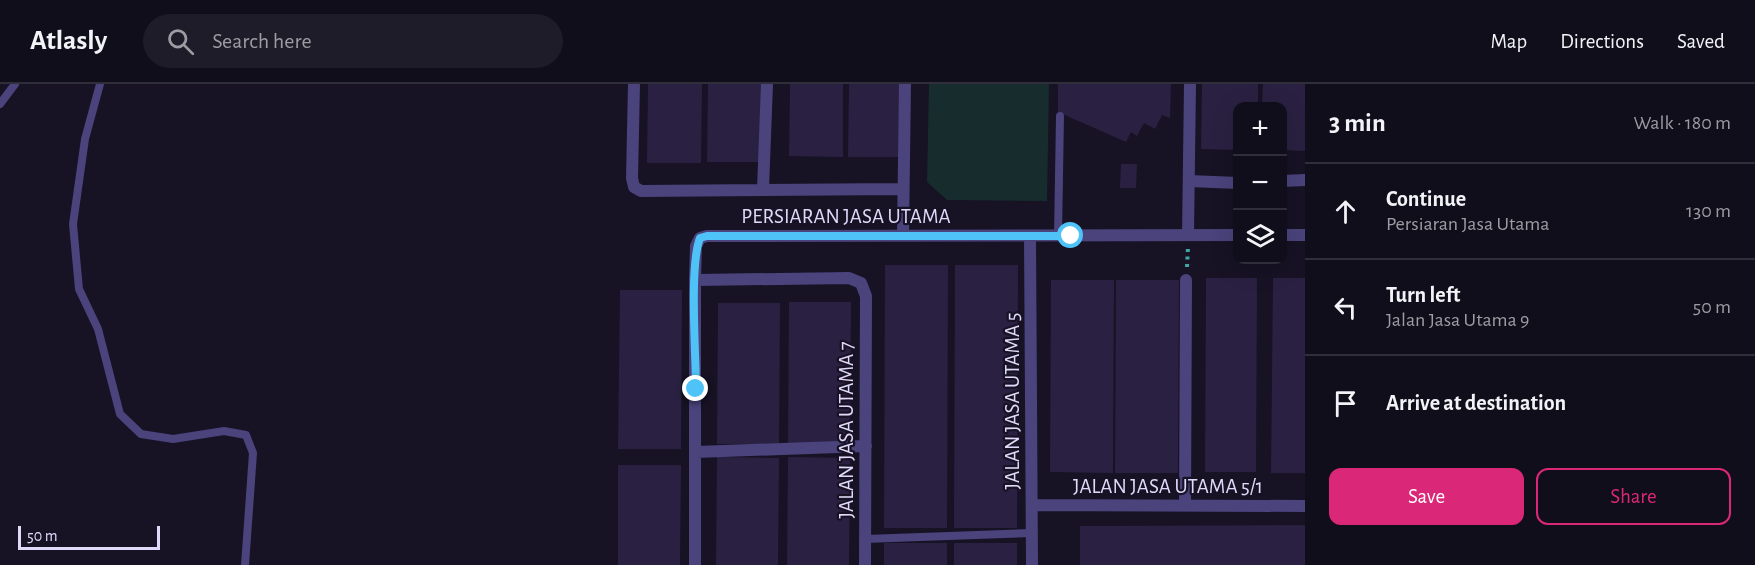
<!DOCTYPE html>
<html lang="en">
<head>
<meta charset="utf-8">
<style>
	body { margin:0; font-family:"Alegreya Sans",sans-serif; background:#1e1c28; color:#f1f3f6 }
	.controls { position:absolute; right:18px; top:18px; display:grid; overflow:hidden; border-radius:12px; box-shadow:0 6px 24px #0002 }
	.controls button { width:54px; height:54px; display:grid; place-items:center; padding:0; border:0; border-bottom:2px solid #302e3a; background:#110e1b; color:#f1f3f6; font:30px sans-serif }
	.scale { position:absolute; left:18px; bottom:15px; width:142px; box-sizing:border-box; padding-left:6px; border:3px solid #e0dafa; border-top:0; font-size:16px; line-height:21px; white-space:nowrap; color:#e0dafa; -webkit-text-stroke:4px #171224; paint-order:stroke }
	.stop { position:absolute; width:18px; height:18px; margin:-14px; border:4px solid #4fc3f7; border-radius:50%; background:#fff }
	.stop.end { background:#4fc3f7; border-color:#fff; box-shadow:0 2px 6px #0008 }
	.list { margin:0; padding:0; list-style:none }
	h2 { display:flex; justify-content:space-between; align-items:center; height:78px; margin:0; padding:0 24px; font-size:26px }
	h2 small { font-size:20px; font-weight:400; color:#9c9ca3 }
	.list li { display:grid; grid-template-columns:39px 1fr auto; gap:18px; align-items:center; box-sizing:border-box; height:96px; padding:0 24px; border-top:2px solid #302e3a }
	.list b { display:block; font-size:22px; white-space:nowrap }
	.list p { margin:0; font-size:20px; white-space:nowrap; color:#9c9ca3 }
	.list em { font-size:20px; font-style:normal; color:#9c9ca3 }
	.actions { display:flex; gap:12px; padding:18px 24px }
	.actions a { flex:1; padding:14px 0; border:2px solid #db2777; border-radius:12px; text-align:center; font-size:21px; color:#db2777 }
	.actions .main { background:#db2777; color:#fff }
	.icon { flex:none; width:33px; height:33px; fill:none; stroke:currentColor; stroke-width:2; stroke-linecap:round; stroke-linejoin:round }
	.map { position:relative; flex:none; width:1305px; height:481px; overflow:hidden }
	header { display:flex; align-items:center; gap:36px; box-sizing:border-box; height:84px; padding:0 30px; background:#110e1b; border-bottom:2px solid #302e3a }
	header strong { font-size:28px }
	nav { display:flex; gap:33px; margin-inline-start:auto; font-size:21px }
	.search { width:420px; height:54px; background:#1e1c28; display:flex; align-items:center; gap:15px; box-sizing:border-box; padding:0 21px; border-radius:33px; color:#9c9ca3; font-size:22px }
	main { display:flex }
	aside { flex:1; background:#110e1b }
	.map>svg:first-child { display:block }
</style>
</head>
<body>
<header>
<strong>Atlasly</strong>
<div class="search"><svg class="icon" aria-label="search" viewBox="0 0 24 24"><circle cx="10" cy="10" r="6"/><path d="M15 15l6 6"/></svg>Search here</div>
<nav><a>Map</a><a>Directions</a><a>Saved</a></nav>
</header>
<main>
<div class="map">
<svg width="1305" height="481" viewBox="0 0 1305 481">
	<rect width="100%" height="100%" fill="#171224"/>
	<path fill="#162c2d" d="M929,0H1049L1047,117L947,116L927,98Z"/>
	<path fill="#2a2142" d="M648,0H702L701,79H647Z
		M708,0H761V78H707Z
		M790,0H843V73L789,72Z
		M849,0H902L901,73H848Z
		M1058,0H1171L1170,34L1162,31L1155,45L1144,39L1137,52L1131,48L1126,58L1058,28Z
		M1202,0H1258V22H1238V66L1201,65Z
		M1263,0H1305V67L1282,66V22H1262Z
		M1121,80H1137L1136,104H1120Z
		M885,181H948L947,444H884Z
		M955,181H1018L1017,444H954Z
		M1206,194H1257L1256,388H1205Z
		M1273,194H1305V389H1271Z
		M1051,196H1114L1113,389L1050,388Z
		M1116,196H1179L1178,389H1115Z
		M620,206H682L681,365H618Z
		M789,218H851L850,361L788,360Z
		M718,219H780L779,360H717Z
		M717,373L779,374L778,481H716Z
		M788,373L850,374L849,481H787Z
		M618,381H681L680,481H618Z
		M1305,441V481H1080V442Z
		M884,459H947V481H884Z
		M954,459H1017V481H954Z"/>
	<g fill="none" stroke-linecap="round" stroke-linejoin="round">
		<path stroke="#40a5a8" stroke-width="4" stroke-dasharray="3 4.5" stroke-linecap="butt" d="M1187,183L1188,163"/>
		<path stroke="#4a437c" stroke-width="8" d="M100,0L85,55L73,140L79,205L98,245L120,330L141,350L173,355L224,347L246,351L253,369L245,481
			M0,20L15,0
			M1058,152L1060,32
			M865,455L1032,449"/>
		<path stroke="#4a437c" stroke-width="12" d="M634,0L632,94L634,103L641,107L902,105
			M1189,97L1238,99
			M1282,97L1305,96
			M763,105L767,0
			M903,151L905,0
			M1188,151L1190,0
			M1282,151H1305
			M1030,152L1032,481
			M695,196L849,194L861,199L866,212L865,481
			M696,368L866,362
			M1032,421L1305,422
			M1185,422L1186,196
			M695,481V196L696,162L700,154L707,152L1238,151"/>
	</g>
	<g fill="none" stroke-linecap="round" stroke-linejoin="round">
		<path stroke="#4fc3f7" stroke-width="8" d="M696,305C696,271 689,182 700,154L707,152H1071"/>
	</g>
	<g text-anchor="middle" stroke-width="4.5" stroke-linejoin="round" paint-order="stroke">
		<g font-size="21" fill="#e0dafa" stroke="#171224">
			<text x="846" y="139">PERSIARAN JASA UTAMA</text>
			<text transform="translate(1012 317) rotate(-90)" y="7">JALAN JASA UTAMA 5</text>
			<text transform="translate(846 346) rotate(-90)" y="7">JALAN JASA UTAMA 7</text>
			<text x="1168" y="409">JALAN JASA UTAMA 5/1</text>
		</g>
	</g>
</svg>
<div class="controls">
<button>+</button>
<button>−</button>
<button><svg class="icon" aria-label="layers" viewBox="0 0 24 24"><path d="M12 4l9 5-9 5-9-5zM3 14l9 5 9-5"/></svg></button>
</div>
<div class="scale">50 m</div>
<div class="stop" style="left:1071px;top:152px"></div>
<div class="stop end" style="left:696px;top:305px"></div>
</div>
<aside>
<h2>3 min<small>Walk · 180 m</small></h2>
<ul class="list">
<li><svg class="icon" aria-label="ahead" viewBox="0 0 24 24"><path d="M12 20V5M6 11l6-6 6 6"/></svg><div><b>Continue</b><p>Persiaran Jasa Utama</p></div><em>130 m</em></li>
<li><svg class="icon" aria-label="left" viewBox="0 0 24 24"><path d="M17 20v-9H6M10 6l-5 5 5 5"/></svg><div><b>Turn left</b><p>Jalan Jasa Utama 9</p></div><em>50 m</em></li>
<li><svg class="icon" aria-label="arrive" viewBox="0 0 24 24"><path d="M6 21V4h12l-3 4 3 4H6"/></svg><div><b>Arrive at destination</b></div></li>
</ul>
<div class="actions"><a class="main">Save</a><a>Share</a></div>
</aside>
</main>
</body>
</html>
